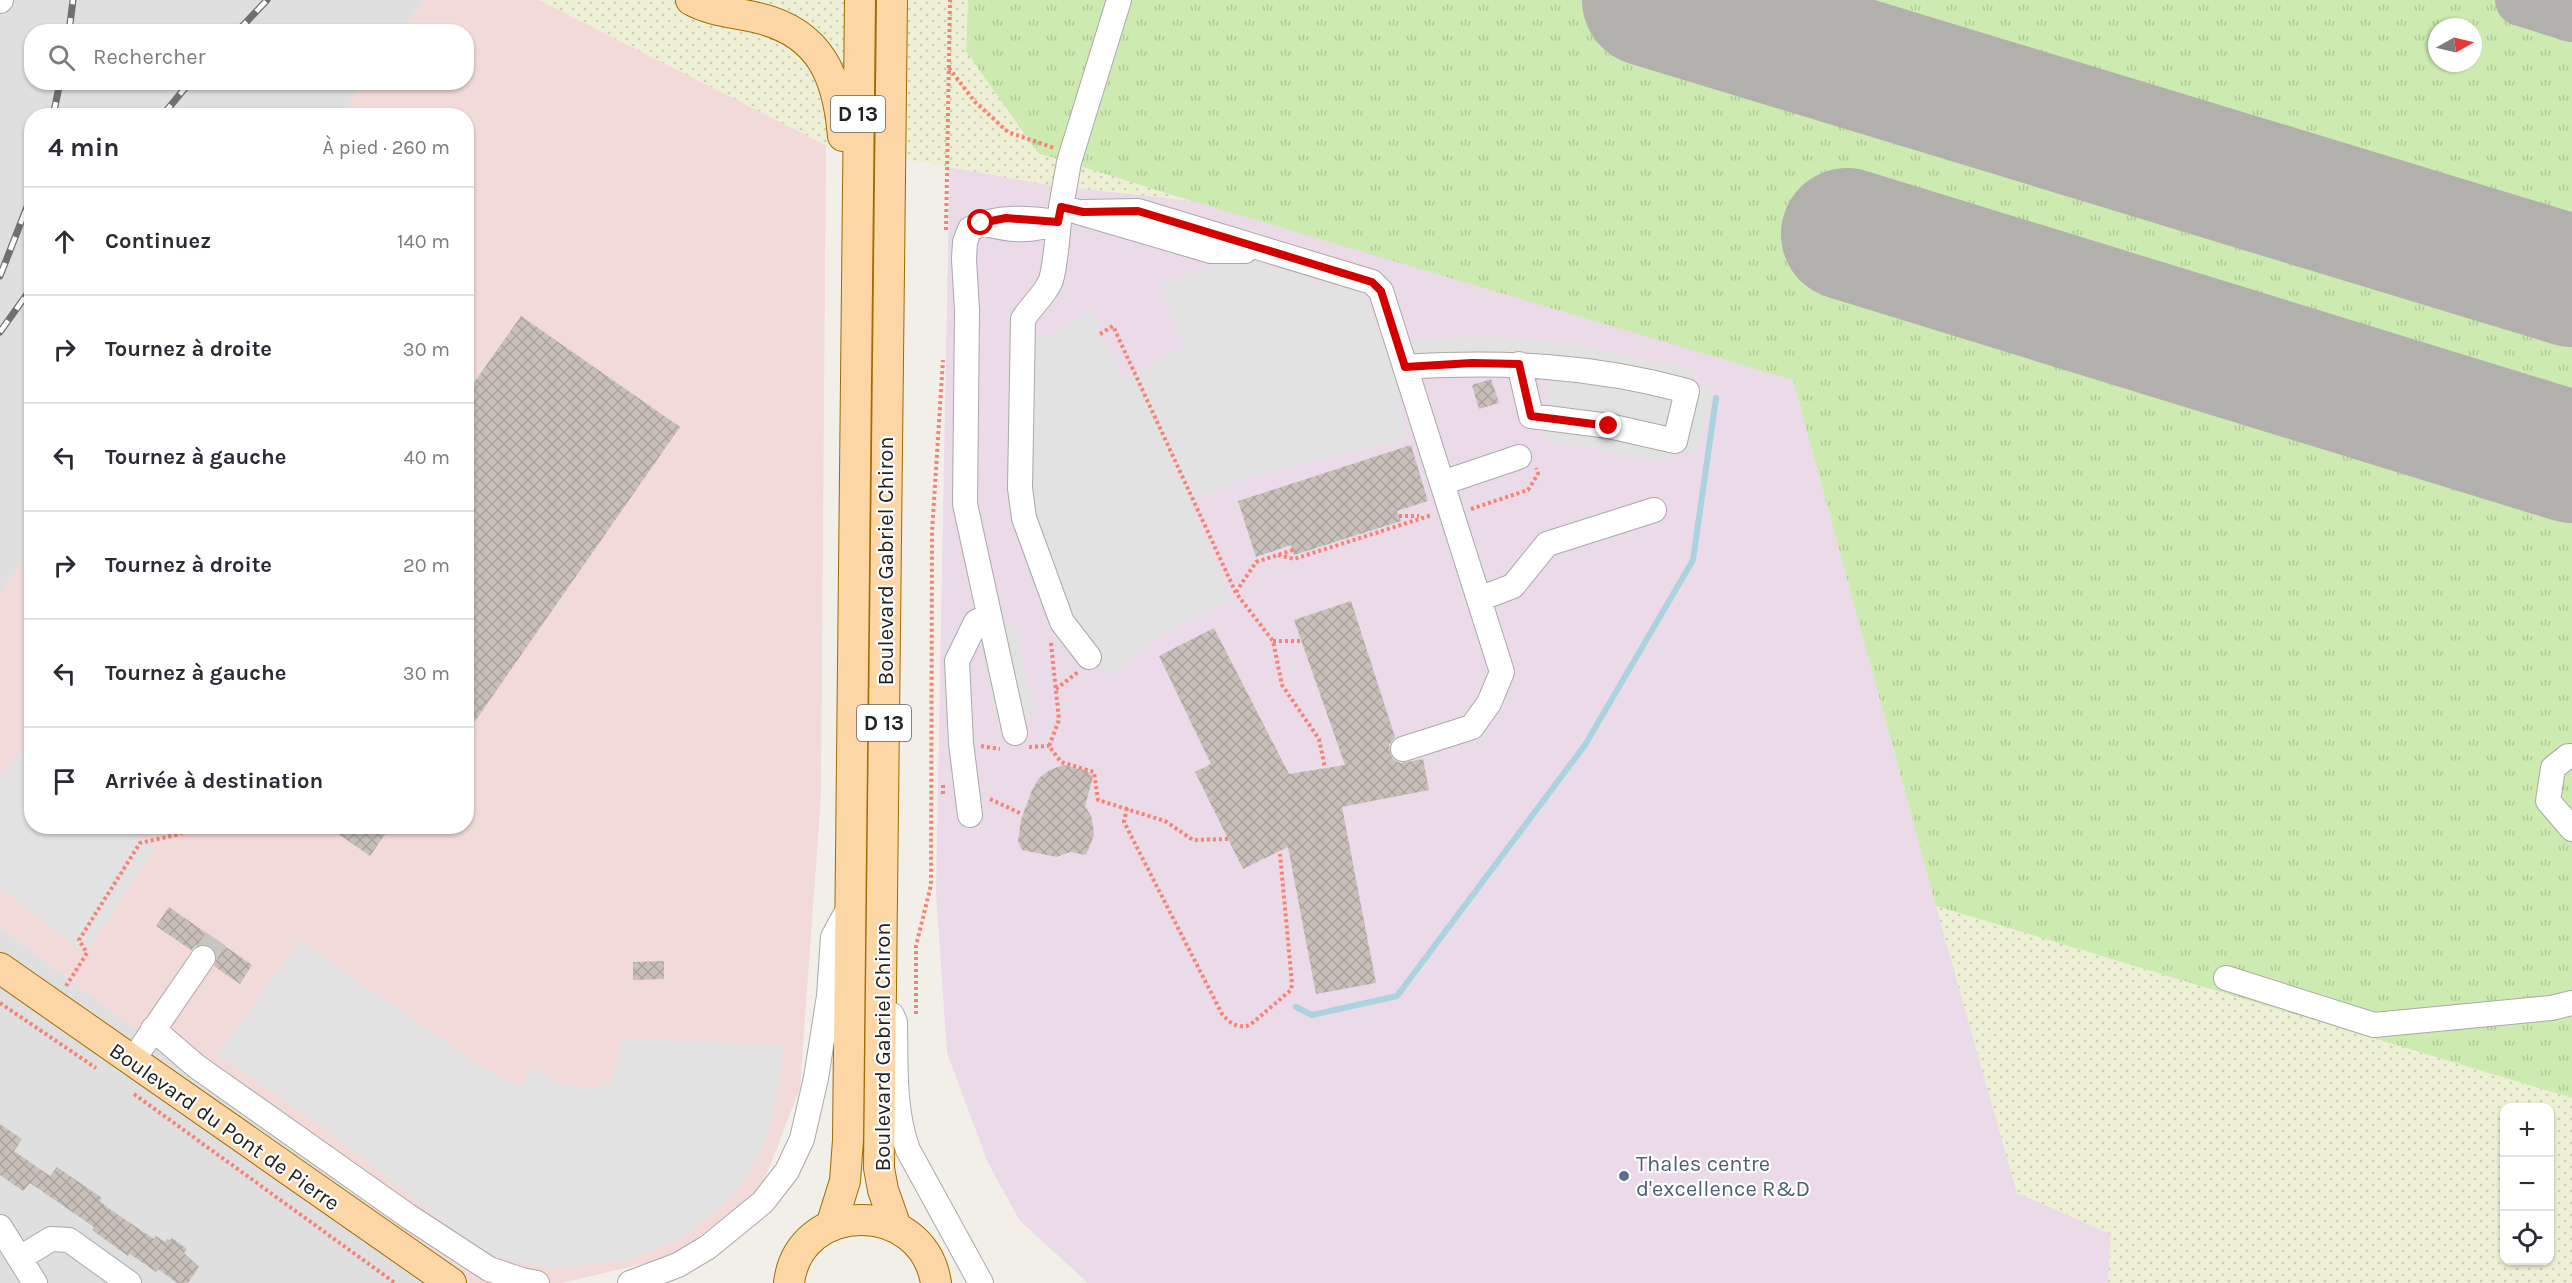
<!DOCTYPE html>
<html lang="fr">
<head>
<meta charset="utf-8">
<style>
	body { margin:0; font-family:Karla,sans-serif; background:#f2f2f3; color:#2b2b33 }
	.controls { position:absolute; right:18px; bottom:18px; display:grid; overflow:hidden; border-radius:12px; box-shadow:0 2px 4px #0004 }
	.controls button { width:54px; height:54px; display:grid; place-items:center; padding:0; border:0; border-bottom:2px solid #e1e1e2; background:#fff; color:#2b2b33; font:30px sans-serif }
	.compass { position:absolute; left:2428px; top:18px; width:54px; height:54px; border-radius:50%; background:#fff; box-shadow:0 2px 4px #0004; rotate:82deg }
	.stop { position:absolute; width:18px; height:18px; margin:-14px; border:4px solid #d40000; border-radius:50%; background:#fff }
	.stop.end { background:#d40000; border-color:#fff; box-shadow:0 2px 6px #0008 }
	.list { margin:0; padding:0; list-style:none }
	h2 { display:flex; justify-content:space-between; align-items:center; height:78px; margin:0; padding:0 24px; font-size:26px }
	h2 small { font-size:20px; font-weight:400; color:#7c7c81 }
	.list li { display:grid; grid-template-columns:39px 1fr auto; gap:18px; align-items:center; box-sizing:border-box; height:108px; padding:0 24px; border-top:2px solid #e1e1e2 }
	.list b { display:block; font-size:22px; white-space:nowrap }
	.list em { font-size:20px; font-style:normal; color:#7c7c81 }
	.icon { flex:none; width:33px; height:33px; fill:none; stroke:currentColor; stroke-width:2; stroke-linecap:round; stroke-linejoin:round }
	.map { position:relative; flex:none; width:2572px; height:1283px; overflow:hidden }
	.search { position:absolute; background:#fff; box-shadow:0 2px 4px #0004; left:24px; top:24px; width:450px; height:66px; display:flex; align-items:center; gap:15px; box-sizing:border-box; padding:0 21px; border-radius:24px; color:#7c7c81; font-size:22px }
	.panel { position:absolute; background:#fff; box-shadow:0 2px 4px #0004; left:24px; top:108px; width:450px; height:726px; border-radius:24px }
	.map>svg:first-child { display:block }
</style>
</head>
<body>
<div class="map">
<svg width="2572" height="1283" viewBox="0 0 2572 1283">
	<defs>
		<pattern id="farmland-dots" width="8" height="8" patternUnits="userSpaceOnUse" patternTransform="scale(1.5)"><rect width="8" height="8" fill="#eef0d5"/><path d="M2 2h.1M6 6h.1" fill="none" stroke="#ccceb7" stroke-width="1.8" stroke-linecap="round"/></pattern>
		<pattern id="grass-tufts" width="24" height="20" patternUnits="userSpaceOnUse" patternTransform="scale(1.5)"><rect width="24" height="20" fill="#cdebb0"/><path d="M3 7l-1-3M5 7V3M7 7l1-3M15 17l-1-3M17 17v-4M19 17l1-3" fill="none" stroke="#b0c997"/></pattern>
		<pattern id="building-cross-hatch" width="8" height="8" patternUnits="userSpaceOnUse" patternTransform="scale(1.5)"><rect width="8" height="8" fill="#c7bfb8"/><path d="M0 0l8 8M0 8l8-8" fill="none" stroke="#aba49e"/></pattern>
	</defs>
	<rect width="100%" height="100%" fill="#f2efe9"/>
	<path fill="#e0dfdf" d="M0,0H424L401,31L32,32V82L365,83L341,115L32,116L31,550L0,594Z
		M0,927L472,1283H0Z"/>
	<path fill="#f2dad9" d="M424,0H539L826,145L821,796L800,1088L761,1189L672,1257L562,1283H472L0,927V594L31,550L32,826H466V116L341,115L365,83L466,82V32L401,31Z"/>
	<path fill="#ebdbe8" d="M951,87L1038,153L1793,379L1936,906L2017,1192L2111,1234L2108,1283H1088L1020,1221L988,1163L947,1053L936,891Z"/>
	<path fill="url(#farmland-dots)" fill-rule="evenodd" d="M539,0H968L966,51L1069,162L1192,201L1048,185L826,145Z
		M1936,906L2572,1098V1283H2108L2111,1234L2017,1193ZM2504,1108H2550V1260H2504Z"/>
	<path fill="url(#grass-tufts)" fill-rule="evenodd" d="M968,0H2572V1098L1936,906L1793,380L1192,201L1038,153L966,51ZM2437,27H2473V63H2437Z"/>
	<path fill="#e2e2e2" d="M1241,258L1363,293L1396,378L1406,440L1268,471L1189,501L1231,600L1179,624L1138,652L1107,678L1069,619L1030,495L1034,343L1092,310L1123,378L1184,347L1160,284Z
		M1487,337L1572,343L1694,370L1691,382L1714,391L1696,454L1670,450L1667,463L1542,439L1550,374L1416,357L1410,340Z
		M1016,626L1035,715L996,720L981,656L990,654L1001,629Z
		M21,751L31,758L32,826L126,827L156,848L89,948H78L0,888V776Z
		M300,940L479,1065L519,1087L536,1068L561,1084L593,1089L611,1082L623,1039L772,1044L785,1046L770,1128L759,1157L746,1178L724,1204L677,1241L627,1261L552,1269L513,1261L482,1252L324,1128L217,1055Z"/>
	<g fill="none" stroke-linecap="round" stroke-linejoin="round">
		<path stroke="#aad3df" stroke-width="6" d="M1296,1007L1312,1015L1397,996L1585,745L1693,560L1716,398"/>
		<path stroke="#b1b0ac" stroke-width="52" d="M2521,0L2572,16
			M2537,271H2572"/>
		<path stroke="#b1b0ac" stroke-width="132" d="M1648,0L2572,281
			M1847,234L2572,457"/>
	</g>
	<path fill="url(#building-cross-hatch)" d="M521,316L680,427L466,734V394Z
		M1491,379L1499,403L1479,409L1472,385Z
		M1411,445L1428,501L1397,511L1401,521L1294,555L1291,545L1256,557L1238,501Z
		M1351,601L1395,737L1389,745L1390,754L1394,760L1401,763L1423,759L1429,790L1342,807L1376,983L1316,994L1288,847L1243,869L1195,772L1211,764L1159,656L1214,628L1289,774L1345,765L1294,620Z
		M1063,765L1087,771L1093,777L1085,806L1092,818L1094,835L1086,855L1070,852L1057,857L1022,850L1018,841L1021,820L1032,790L1039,778L1050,770Z
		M327,826H391L370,856Z
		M169,907L252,965L240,984L214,966L217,959L212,947L204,944L196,945L191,950L156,926Z
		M664,961V979L633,980V962Z
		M0,1124L22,1139L14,1151L50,1176L57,1167L102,1198L100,1201L108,1208L154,1239L156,1236L165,1242L167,1239L170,1240L172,1238L187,1249L184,1253L199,1267L188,1283H177L158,1269L156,1272L130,1254L128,1256L92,1230L94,1227L30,1183L23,1191L0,1175Z"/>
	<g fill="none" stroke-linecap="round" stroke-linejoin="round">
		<path stroke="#c8c6c1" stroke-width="24" stroke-dasharray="24 12" stroke-linecap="butt" d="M203,958L216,939"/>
		<g stroke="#a9a9a9" stroke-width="26">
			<path id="minor" d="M1119,0L1069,162L1061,207L1211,251H1245
				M0,1L1,0
				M1061,208C1057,230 1057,259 1051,280C1045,295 1032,305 1023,319L1020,488L1024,518L1062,622L1089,657
				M1083,212L1138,211L1372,282L1381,291L1502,672L1489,703L1472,727L1403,749
				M981,223C1010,230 1030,233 1058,222C1029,218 997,215 970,229L965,242L964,259L967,310L965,504L1015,733
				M1405,367C1504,361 1591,365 1687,391L1675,441L1609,426L1531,416L1519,364
				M1442,483L1519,457
				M1479,599L1513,586L1547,544L1654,510
				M2572,756H2568L2553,768L2548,801L2572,829
				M970,815L961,743L957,661L976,622L989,615
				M2226,978L2374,1025L2551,1008L2572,1003
				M892,1015L895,1022C896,1065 893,1109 908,1150L981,1283
				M153,1029L196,1066L408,1216L489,1269L522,1280L537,1283
				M133,1060L203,958
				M0,1227L35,1283
				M20,1258L51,1239L69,1240L129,1283
				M630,1283L678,1265L708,1247L763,1202L787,1171L802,1139L816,1078L829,996L833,937L850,906"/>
		</g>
		<g stroke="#a06b00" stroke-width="32">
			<path id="major" d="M691,0C713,12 734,12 758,18C821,33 838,77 843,136
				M892,0L879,1168L883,1190L896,1227
				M0,968L451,1283
				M831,1226L845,1181L848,1140L860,0
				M789,1283C799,1199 923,1199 936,1283"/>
		</g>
		<path stroke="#fa8072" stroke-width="4" stroke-dasharray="3 3" stroke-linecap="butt" d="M949,68L975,102L1008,132L1054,148
			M946,230L950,0
			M1100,334L1113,326L1236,593L1273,641L1282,685L1319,739L1325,768
			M1471,509L1528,490L1538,474L1536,468
			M1399,516H1419
			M1278,555L1294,559L1432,515
			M1236,592L1256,562L1293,550
			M1273,641H1301
			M1051,643L1059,720L1049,746L1061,762L1094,772L1098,800L1165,821L1193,840L1228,839
			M1056,689L1078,672
			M981,746L1000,749
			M1029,747L1049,746
			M943,794V784
			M990,799L1022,814
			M1127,808L1124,822L1222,1014C1230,1023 1237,1029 1250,1025L1291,990L1292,984L1280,854
			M66,986L87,953L79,940L140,843L176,835L199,826
			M0,1003L96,1068
			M916,1014V946L931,885L932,532L943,360
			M134,1094L395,1283"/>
		<use href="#minor" stroke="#fff" stroke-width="24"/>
		<use href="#major" stroke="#fcd6a4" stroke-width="30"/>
		<g stroke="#707070" stroke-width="7">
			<path id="rail" d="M69,32L73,0
				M237,32L267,0
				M53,116L60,82
				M162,116L190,82
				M0,276L32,194
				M0,332L32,287"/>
		</g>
		<use href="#rail" stroke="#fff" stroke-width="4.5" stroke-dasharray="14" stroke-linecap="butt"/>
	</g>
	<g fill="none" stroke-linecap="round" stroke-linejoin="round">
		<path stroke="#d40000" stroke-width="8" d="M981,223L1006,218L1058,222L1061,207L1083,212L1138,211L1372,282L1381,291L1405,367L1472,363L1519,364L1531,416L1609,426"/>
	</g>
	<circle fill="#5c6f8a" stroke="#fff" stroke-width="2" cx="1624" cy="1176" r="6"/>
	<g text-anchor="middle" stroke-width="4.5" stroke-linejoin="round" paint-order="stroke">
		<g fill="#fff" stroke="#646464" stroke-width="1.5">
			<rect x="831" y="96" width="54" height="36" rx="4.5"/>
			<rect x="857" y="705" width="54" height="36" rx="4.5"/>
		</g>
		<g font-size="21" font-weight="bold" fill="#222">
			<text x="858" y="121">D 13</text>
			<text x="884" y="730">D 13</text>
		</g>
		<g font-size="22" fill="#222" stroke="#fff">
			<text transform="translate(885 561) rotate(-90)" y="8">Boulevard Gabriel Chiron</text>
			<text transform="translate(882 1047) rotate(-90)" y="8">Boulevard Gabriel Chiron</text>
			<text transform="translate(225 1126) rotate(35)" y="8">Boulevard du Pont de Pierre</text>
		</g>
		<g font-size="22" fill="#4e5e75" stroke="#fff" text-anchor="start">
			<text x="1636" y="1171">Thales centre<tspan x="1636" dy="25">d'excellence R&amp;D</tspan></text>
		</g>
	</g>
</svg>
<div class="controls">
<button>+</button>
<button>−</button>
<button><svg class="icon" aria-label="locate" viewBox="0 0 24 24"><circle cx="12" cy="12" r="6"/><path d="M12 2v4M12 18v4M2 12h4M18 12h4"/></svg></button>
</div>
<svg class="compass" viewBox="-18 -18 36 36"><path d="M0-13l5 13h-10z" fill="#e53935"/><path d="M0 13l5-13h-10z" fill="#7c7c81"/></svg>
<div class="stop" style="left:981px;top:223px"></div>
<div class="stop end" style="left:1609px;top:426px"></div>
<div class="search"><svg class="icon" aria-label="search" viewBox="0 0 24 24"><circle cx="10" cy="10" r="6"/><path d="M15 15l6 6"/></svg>Rechercher</div>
<section class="panel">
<h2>4 min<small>À pied · 260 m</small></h2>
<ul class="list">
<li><svg class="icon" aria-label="ahead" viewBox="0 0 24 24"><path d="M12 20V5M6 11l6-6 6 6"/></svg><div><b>Continuez</b></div><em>140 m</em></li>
<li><svg class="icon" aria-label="right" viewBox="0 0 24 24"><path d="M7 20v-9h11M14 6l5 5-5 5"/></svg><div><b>Tournez à droite</b></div><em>30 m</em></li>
<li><svg class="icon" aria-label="left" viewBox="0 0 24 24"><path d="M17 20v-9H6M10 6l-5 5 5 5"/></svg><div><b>Tournez à gauche</b></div><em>40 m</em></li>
<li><svg class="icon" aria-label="right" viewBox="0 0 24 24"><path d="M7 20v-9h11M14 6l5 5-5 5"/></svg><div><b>Tournez à droite</b></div><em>20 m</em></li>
<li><svg class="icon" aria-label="left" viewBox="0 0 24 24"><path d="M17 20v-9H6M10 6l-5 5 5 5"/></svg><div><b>Tournez à gauche</b></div><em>30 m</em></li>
<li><svg class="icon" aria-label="arrive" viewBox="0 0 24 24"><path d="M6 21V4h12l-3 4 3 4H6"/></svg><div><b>Arrivée à destination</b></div></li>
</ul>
</section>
</div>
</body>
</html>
